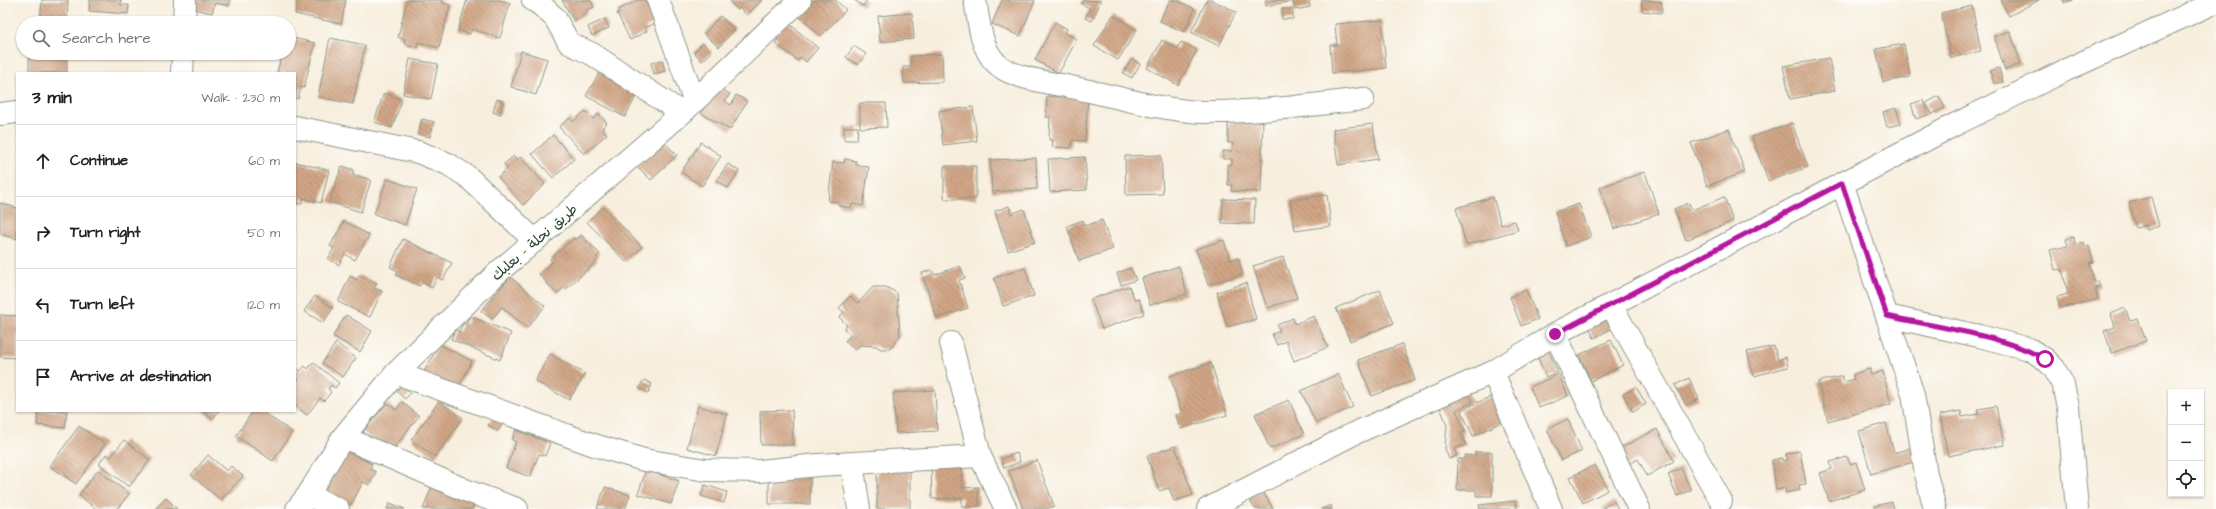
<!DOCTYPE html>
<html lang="en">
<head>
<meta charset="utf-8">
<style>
	body { margin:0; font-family:"Architects Daughter","Playpen Sans Arabic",sans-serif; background:#f6f6f6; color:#222 }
	.controls { position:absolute; right:12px; bottom:12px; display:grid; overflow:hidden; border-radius:0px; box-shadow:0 1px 3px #0004 }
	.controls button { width:36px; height:36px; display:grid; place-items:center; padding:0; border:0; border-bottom:1px solid #e0e0e0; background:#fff; color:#222; font:20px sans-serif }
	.stop { position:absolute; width:12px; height:12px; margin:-9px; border:3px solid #b5179e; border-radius:50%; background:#fff }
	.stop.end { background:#b5179e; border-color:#fff; box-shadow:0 1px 4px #0008 }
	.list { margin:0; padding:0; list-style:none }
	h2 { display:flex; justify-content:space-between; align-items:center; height:52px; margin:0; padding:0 16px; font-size:17px }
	h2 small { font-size:13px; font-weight:400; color:#767676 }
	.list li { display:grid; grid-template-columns:26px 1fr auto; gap:12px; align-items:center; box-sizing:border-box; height:72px; padding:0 16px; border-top:1px solid #e0e0e0 }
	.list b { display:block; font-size:15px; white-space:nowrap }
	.list em { font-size:13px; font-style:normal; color:#767676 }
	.icon { flex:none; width:22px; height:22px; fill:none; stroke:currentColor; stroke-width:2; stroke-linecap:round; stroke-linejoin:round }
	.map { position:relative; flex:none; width:2216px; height:509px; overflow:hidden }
	.search { position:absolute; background:#fff; box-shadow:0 1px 3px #0004; left:16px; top:16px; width:280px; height:44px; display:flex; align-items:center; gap:10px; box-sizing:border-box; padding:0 14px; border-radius:22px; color:#767676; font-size:15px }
	.panel { position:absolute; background:#fff; box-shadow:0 1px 3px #0004; left:16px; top:72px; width:280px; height:340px; border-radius:0px }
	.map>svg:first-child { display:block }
</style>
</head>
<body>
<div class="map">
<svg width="2216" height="509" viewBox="0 0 2216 509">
	<defs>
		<pattern id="building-back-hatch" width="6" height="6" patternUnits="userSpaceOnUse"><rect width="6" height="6" fill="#d1a686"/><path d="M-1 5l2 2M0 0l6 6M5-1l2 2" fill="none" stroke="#a9886e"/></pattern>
	</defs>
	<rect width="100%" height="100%" fill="#fdfcf7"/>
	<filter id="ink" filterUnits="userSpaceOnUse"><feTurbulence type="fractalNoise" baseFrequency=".025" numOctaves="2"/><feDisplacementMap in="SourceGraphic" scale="8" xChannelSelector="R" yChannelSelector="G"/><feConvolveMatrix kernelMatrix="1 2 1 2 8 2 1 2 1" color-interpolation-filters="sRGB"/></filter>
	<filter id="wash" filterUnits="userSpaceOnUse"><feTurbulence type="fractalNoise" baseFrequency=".012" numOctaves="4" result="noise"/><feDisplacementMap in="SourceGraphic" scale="16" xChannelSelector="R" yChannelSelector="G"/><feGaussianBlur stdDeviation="0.9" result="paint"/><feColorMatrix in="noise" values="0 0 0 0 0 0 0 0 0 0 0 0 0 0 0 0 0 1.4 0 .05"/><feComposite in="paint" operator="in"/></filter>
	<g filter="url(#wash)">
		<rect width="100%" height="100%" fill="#f7eedd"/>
		<g id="blocks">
			<path fill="url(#building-back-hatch)" d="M42,0H68L67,23H40Z
				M90,0H121V5H129L128,14L89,11Z
				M196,0H230L229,6L215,3L212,13L194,9Z
				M298,0H346L341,24L295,14Z
				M407,0H443L442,3L450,5L439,48L418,42L417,47L404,44L405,39L398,37Z
				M467,0H500L510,3L500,38L472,29L470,34L458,30Z
				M562,0H590L594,7L586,11L587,13L574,21Z
				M638,0H645L656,23L645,28L647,31L630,40L617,13L620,12L618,10Z
				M732,0H762L747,15L740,8L738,10L730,2Z
				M814,0H836L846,10L821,36L799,16Z
				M854,0H867L863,6Z
				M1002,0H1035L1020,36L992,24Z
				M1083,0L1101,1L1092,21L1085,18L1090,8L1081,4Z
				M1170,0H1176L1195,9L1184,32L1160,21Z
				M1207,0H1212L1236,12L1219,46L1191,32Z
				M1265,0H1309L1310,7L1295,10L1293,1L1266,6Z
				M1642,0L1662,2V13L1642,11Z
				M2001,0H2039L2009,16Z
				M2063,0H2073L2064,3Z
				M1972,6L1981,51L1951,58L1941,13Z
				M1282,9H1293V19H1282Z
				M912,13L914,39L880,42L878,16Z
				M1113,15L1137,30L1118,60L1094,46Z
				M720,16L735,29L719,47L704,34Z
				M217,19L228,21V23H217Z
				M605,19L609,28L592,36L588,27Z
				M200,20L212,22V23H199Z
				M1382,20L1386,68L1332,73L1330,45H1337L1335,24Z
				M786,21L818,48L806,62L800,57L798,61L775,43L778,39L774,36Z
				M1055,22L1067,29L1065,33L1077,39L1059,73L1035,60Z
				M2010,31L2021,64L2005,70L1994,36Z
				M289,37L315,43L304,88L301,87L298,99L295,98V73H277L282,53H289Z
				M330,38L365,45L353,104L318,97Z
				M1162,40L1177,49L1181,42L1197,50L1178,85L1147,68Z
				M703,43L712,52L702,61L694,52Z
				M1904,44L1910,77L1883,82L1876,49Z
				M854,46L866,54L858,65L846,57Z
				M521,51L547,59L536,95L511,87Z
				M29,53H67V73H29Z
				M942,54L943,82L904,83L903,67H911V56Z
				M1829,58L1835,91L1790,99L1783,66Z
				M410,59L438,64L431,99L403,94Z
				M1132,59L1140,64L1132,78L1123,73Z
				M662,60L665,71L654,74L651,63Z
				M1999,68L2003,82L1994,84L1990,71Z
				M601,70L639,91L625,117L586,96Z
				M716,86L730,94L725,101L731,105L736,95L747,101L730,130L701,113Z
				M384,93L402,100L392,128L374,122Z
				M1047,96L1088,98L1085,141L1072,140L1071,148L1052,147L1053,140H1049L1050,117H1046Z
				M1939,96L1945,108L1932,114L1926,103Z
				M497,99L503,101L500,115L493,112Z
				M1923,100L1928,115L1916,119L1911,104Z
				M860,103H886L887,127L860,128Z
				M973,107L977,141L943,145L939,111Z
				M1896,108L1901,124L1887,127L1883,112Z
				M585,111L593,119L599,114L607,123L602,128L607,134L584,154L559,127L570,118L573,122Z
				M1233,118H1263L1261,192L1231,191L1232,185H1228V165H1232V159H1223V151H1232L1233,143H1228V123H1233Z
				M422,119L434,122L430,137L418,134Z
				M1792,123L1808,167L1768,181L1752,137Z
				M1373,124L1378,159L1338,165L1333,129Z
				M844,127H858L857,140H844Z
				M1729,129L1745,172L1707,186L1691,143Z
				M553,135L574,159L553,178L532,154Z
				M663,141L677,155L651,180L637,166Z
				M701,142L721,156L702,186L681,172Z
				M1161,155L1163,194L1126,195L1125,156Z
				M514,156L517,160L520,157L545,184L523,205L498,177L508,168L504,164Z
				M1085,157L1087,190L1050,192L1048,159Z
				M1036,158L1037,189L992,192L990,160Z
				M845,159L856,161V165L869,167L863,206L852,204L851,208L839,206V202L828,201L833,162L844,163Z
				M295,162L329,170L321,203L303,198L302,204L295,203Z
				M728,164L739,171L728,188L716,181Z
				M342,166L354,170L352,174L371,180L361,212L329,202Z
				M944,166H976V199H944Z
				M1645,172L1659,214L1614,229L1600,187Z
				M387,179L417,189L405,225L374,214Z
				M1327,195L1331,226L1295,231L1290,200Z
				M1493,197L1501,225L1515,221L1518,230L1466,245L1456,208Z
				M1724,197L1733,221L1686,240L1674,209L1689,203L1692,210Z
				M2151,197L2159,226L2147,230L2146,225L2136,228L2129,203Z
				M1223,199L1255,200L1254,224L1222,223Z
				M0,203L17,208V239L0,234Z
				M1579,204L1591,237L1566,246L1555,212Z
				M1009,206L1011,214L1024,209L1035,242L1008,251L995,211Z
				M603,207L642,247L626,262L587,222Z
				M1083,220L1085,226L1102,220L1113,249L1079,261L1067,226Z
				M344,221L369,235L355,260L345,254L339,265L328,259L334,248L330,246Z
				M581,235L600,254L596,258L598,260L566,289L564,287L557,294L539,274L552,262L550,259L574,238L576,240Z
				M2074,237L2075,244L2084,242L2085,247L2089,245L2093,262L2089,263L2094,282L2098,281L2100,286L2095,288L2098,299L2060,308L2057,297L2068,294L2062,269L2055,270L2050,250L2068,246L2066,239Z
				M403,239L452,263L443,280L437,277L432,288L422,282L420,286L396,275L398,271L390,267Z
				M1224,240L1230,260L1238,258L1243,274L1208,285L1196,249Z
				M1283,257L1297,298L1267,308L1253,266Z
				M960,266L965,278L959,280L968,308L937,318L922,273L932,270L934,275Z
				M1179,266L1187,294L1150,305L1142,278Z
				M1025,268L1034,296L1003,306L994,278Z
				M1131,268L1136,280L1121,285L1117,273Z
				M359,275L377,283L374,288L382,291L370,317L338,302L350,276L357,280Z
				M510,277L545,306L527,328L502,307L492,319L481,311Z
				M1246,283L1256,319L1227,327L1217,292Z
				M1129,286L1135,300L1139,299L1144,314L1102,329L1091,299Z
				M873,287H886L897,293L900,336L890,349H881L876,346L860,345L855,350L845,341L851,335L844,329L847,325L839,317L844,312L839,308L850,296L858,303Z
				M1380,290L1394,323L1350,341L1336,308Z
				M1526,290L1538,319L1521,326L1510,297Z
				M315,296L333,308L323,323L304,311Z
				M2125,308L2130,321L2138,319L2146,341L2112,353L2104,331L2115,327L2111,314Z
				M0,315L17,316V358L0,357Z
				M346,315L372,331L360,352L333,336Z
				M470,316L511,333L500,360L451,339L455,330L459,332L463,323L466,324Z
				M1314,316L1328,347L1294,361L1286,341L1277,345L1272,334L1280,331L1277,325L1293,318L1295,324Z
				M1604,316L1611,329L1594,338L1588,325Z
				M1611,340L1623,365L1591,381L1579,355Z
				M336,343L356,358L343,377L322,363Z
				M439,344L472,361L457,391L423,374Z
				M1402,344L1415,380L1372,396L1358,360Z
				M1774,346L1778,360L1786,357L1788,367L1754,376L1747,352Z
				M1547,348L1558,372L1546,377L1536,353Z
				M550,354L585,374L569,400L535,381Z
				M313,362L339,383L335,388L331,385L328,389L331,392L324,401L320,398L307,415L295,405V385L299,379L295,376V371L297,368L300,371L305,366L308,369Z
				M1211,363L1227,415L1180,429L1176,415L1182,414L1170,376Z
				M1870,369L1871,375L1883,371L1891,404L1828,421L1818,382L1842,376L1844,382L1854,379L1853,374Z
				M1338,374L1353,407L1316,423L1301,391Z
				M1559,374L1568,396L1539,408L1530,387Z
				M1689,378L1699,399L1686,405L1675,385Z
				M644,380L652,384L648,393L639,388Z
				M400,384L411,393L405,399L395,390Z
				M1636,387L1646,404L1633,412L1623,394Z
				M935,390L937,431L896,433L893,393Z
				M1467,390L1473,402L1456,410L1465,432L1461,433L1466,445L1454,449L1457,456L1449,459L1445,449L1447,425L1438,402Z
				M1492,396L1504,421L1473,436L1461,410Z
				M1289,400L1304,434L1270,449L1255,414Z
				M439,401L463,418L435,457L411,440Z
				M402,402L419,416L390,453L363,432L387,403L396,410Z
				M698,406L727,414L716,456L687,448Z
				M1996,406L2004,445L1948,456L1940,415L1961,411L1962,417L1979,414L1978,409Z
				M792,410L793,445H761L760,411Z
				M38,411H67L65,428L37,425Z
				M201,411H219L213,419Z
				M253,411H261L292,432L273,461L236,436Z
				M495,414L505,420L498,431L488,425Z
				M1568,419L1582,451L1561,460L1547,429Z
				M1886,423L1894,453L1913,447L1917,461L1871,474L1859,431Z
				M79,426L105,444L76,484L50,466Z
				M1657,429L1674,461L1647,476L1638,459L1626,466L1617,450Z
				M516,430L550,443L545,456L539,454L530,477L506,468L516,442L512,440Z
				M124,440L150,460L129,487L99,464L106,454L111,457Z
				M1175,446L1193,495L1174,501L1169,488L1159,491L1147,456Z
				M344,450L372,464L370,469L376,472L369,485L363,482L351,505L323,491Z
				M1800,451L1806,484L1799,485L1800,490L1786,493L1785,488L1776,490L1772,460L1782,458V461L1787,460L1786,454Z
				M1475,452H1492V496H1476V490H1457L1458,459H1465V455L1475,456Z
				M1017,453L1020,462L1004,468L1001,459Z
				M208,455L227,471L231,466L243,476L221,500L191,475Z
				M1847,457L1850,464L1856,462L1865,490L1829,501L1820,473L1832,469L1830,462Z
				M1037,460L1054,506L1046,509H1023L1009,471Z
				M877,462H910V509H877Z
				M931,464H961L962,488L978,487L979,506L962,507V498L932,499Z
				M1595,465L1608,490L1583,503L1570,477Z
				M1681,468L1691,490L1677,496L1668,474Z
				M98,470L129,494L117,509H96L79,495Z
				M646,470L679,481L671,504L638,494Z
				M769,473H810V504H769Z
				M433,483L476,499L472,509H423Z
				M705,485L727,492L724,503L701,496Z
				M605,487L630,495L625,509H597Z
				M1262,490L1273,509H1255L1248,497Z
				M166,498L177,509H155Z
				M1516,501L1517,509H1480L1479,505Z
				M1614,501L1618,509H1601Z
				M1892,502L1894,509H1875L1874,506Z
				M390,503L405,509H387Z
				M1331,505L1332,509H1321Z"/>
		</g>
	</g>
	<g filter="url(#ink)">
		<use href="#blocks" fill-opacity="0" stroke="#8b9688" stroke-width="1"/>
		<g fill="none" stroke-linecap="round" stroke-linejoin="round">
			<g stroke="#8b9688" stroke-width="24">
				<path id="minor" d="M533,0L541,5L555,18L569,43L592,54L682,113
					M658,0L694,100
					M975,0C979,21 980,46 995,62C1009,78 1047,82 1066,86C1112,95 1157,110 1203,112C1256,113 1311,105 1363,99
					M184,23L185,0
					M182,73L183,53
					M0,114L17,112
					M295,127L418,152L448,164L468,177L535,241
					M1842,183L1913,394L1926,474L1935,509
					M1611,305L1721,501
					M1887,316L1979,336L2029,349L2045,359L2054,368L2063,385L2068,407L2077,509
					M1555,334L1639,509
					M951,343L980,456L1006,509
					M1493,372L1551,509
					M396,373L594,445L644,460L706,470L760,471L818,465L980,456
					M343,437L470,492L517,509
					M852,463L859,509
					M308,495L338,509
					M297,509L308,495L343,437L396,373L495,275L682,113L800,0
					M1208,509L1353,434L1493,372L1555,334L1958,123L2066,70L2216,2"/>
			</g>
			<use href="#minor" stroke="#fff" stroke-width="22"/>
		</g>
	</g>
	<g fill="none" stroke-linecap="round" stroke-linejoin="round" filter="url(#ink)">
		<path stroke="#b5179e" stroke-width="5" d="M1555,334L1842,183L1887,316C1936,327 2002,335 2045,359"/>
	</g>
	<g text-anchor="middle" stroke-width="4" stroke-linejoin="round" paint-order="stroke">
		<g font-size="14" fill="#1f3d34" stroke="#fdfcf7">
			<text transform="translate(534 242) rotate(-41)" y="5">طريق نحلة - بعلبك</text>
		</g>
	</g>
</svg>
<div class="controls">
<button>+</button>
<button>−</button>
<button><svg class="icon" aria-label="locate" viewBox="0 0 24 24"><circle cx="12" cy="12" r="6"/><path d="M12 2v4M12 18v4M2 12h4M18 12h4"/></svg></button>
</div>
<div class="stop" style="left:2045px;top:359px"></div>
<div class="stop end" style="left:1555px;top:334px"></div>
<div class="search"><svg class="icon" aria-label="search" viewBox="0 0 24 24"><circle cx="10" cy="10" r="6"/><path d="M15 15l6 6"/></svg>Search here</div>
<section class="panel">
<h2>3 min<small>Walk · 230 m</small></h2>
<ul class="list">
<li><svg class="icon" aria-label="ahead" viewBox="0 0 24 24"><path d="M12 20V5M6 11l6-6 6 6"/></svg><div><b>Continue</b></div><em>60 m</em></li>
<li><svg class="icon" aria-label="right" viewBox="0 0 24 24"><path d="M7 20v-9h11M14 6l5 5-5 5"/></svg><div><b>Turn right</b></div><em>50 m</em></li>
<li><svg class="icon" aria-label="left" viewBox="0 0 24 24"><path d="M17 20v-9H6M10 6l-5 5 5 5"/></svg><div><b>Turn left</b></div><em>120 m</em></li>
<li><svg class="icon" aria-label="arrive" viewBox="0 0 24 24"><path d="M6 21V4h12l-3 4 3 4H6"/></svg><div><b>Arrive at destination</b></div></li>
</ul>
</section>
</div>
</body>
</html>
